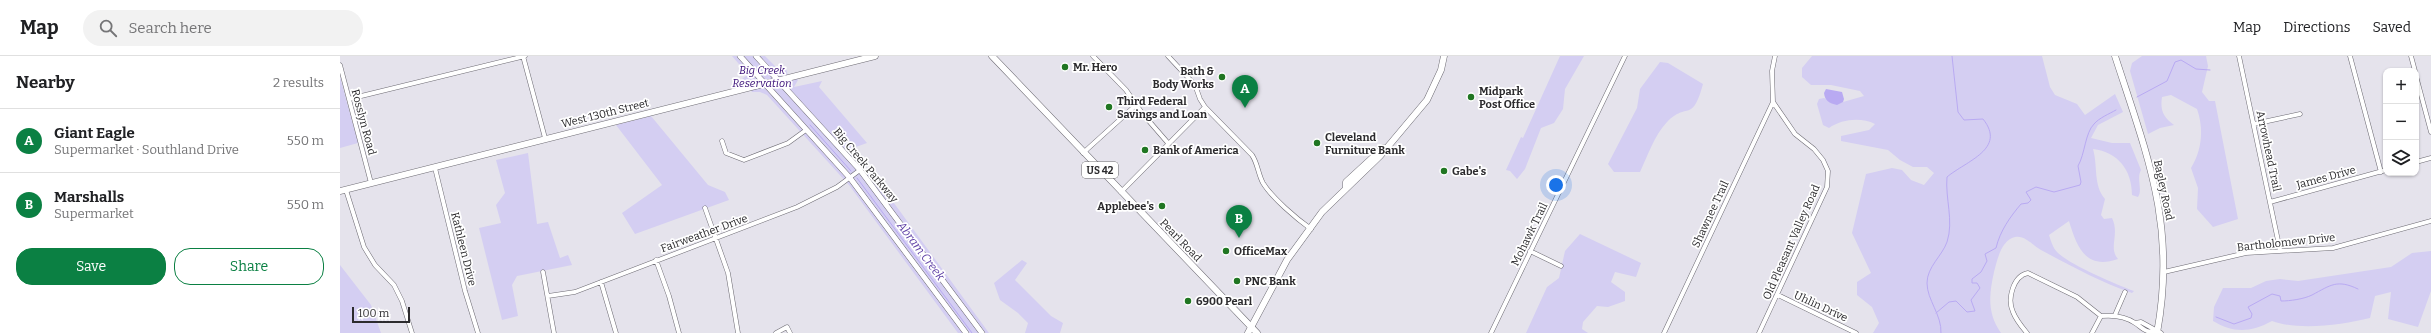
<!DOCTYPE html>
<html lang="en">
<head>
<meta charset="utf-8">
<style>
	body { margin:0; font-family:Bitter,serif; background:#f2f2f2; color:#202124 }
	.controls { position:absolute; right:12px; top:12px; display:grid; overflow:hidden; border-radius:8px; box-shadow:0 1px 3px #0004 }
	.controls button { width:36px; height:36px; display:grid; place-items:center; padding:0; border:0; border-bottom:1px solid #e0e0e0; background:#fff; color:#202124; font:20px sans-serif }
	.scale { position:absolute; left:12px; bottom:10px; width:58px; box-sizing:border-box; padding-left:4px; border:2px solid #2c2b2e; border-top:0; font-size:11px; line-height:14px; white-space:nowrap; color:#2c2b2e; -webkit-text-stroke:3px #fff; paint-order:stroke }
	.you { position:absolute; left:1216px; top:129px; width:14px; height:14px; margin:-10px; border:3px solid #fff; border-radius:50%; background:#1a73e8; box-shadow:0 0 0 6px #1a73e833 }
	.badge { display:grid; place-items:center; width:26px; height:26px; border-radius:50%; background:#0b8043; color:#fff; font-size:13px; font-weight:700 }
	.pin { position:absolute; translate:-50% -33px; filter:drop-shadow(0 1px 2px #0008) }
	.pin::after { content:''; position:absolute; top:21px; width:14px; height:12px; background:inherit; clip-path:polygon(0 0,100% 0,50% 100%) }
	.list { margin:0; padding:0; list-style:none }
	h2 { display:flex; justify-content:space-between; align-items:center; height:52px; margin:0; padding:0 16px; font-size:17px }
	h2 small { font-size:13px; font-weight:400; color:#757577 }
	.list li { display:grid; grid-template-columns:26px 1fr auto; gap:12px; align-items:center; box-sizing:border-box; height:64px; padding:0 16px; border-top:1px solid #e0e0e0 }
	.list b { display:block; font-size:15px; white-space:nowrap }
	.list p { margin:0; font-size:13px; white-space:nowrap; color:#757577 }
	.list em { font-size:13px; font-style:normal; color:#757577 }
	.actions { display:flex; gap:8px; padding:12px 16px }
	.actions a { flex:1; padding:9px 0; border:1px solid #0b8043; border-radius:16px; text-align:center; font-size:14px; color:#0b8043 }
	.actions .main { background:#0b8043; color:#fff }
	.icon { flex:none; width:22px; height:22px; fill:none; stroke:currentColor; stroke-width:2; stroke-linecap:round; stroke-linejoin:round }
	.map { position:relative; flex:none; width:2091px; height:277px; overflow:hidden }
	header { display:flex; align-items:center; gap:24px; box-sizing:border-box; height:56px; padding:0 20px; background:#fff; border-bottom:1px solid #e0e0e0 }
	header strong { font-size:19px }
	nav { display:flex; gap:22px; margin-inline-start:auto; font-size:14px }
	.search { width:280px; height:36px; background:#f2f2f2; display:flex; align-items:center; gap:10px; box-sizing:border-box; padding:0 14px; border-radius:22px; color:#757577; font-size:15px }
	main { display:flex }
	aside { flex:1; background:#fff }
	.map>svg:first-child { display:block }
</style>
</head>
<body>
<header>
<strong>Map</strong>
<div class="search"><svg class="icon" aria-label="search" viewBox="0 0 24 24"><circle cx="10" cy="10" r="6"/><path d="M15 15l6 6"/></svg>Search here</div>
<nav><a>Map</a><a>Directions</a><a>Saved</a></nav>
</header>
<main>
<aside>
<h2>Nearby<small>2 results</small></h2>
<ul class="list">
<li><span class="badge">A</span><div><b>Giant Eagle</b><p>Supermarket · Southland Drive</p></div><em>550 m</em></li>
<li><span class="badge">B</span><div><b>Marshalls</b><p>Supermarket</p></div><em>550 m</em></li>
</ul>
<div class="actions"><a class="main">Save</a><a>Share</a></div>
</aside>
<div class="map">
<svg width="2091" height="277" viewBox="0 0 2091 277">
	<rect width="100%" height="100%" fill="#e5e3ec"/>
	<path fill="#d4cef2" d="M392,0H425L436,11L446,12L448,21L456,19L458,24L454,31L482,25L479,31L527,87L510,93L551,143L649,277H618L509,129L427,39L420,36H412L410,31L404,32L402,23L406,20L405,15Z
		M1220,0H1244L1225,33L1223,53L1214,67L1201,72L1185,113L1177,123L1170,115L1166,114L1181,81L1183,82Z
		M1472,0H1702L1710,31L1715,39L1737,48L1745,59L1775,38L1783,56L1758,69L1751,82L1772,87H1790L1801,114C1796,123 1803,133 1798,141L1792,139C1792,114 1778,96 1753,93C1758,110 1753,129 1765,143L1761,159L1764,163L1772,162C1780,178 1768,192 1778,203C1746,214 1737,192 1729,165L1709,179C1711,185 1713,192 1717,196C1730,209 1775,228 1794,235L1792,237C1760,226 1731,210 1701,194C1692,189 1685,179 1675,181C1661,184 1657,205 1654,216C1649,239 1647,257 1661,277H1533L1539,267L1532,251L1517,239V226L1531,217L1512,177L1526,118L1552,112L1562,114L1571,124L1584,129L1594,117L1587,111H1573L1560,104L1548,94L1501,85V80L1529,74L1535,68C1521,61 1502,63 1489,72L1483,69L1477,48L1479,43L1484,42L1496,48L1524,40L1520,35L1491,29H1471L1462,21V12Z
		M1802,0H1866L1868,10L1862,36L1869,45H1875L1898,163L1873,171L1857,153L1858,132L1851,112C1862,94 1864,73 1857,53L1831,39L1822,41C1820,54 1823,61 1834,69L1820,72L1808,78L1790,15L1792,7Z
		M1320,6L1328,7L1363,28C1352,68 1348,45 1327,66C1314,80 1308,99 1300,116H1274L1268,108L1297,52L1300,33Z
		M0,21L18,87L0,92Z
		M311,60L368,129L385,136L389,144L295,178L282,157L322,129L276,69Z
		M188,97L197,168L208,166L220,202L228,199L232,209L177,220L172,229L178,260L162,264L139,172L161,167L156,149L165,137L156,104Z
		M1240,178L1301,207L1296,221L1275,216L1271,226L1285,236V245L1268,251L1257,250L1243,266L1242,273L1248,277H1186L1207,231L1219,222L1225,195Z
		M2091,195V235L2078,271L2048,263L2051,236L2035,240L2030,262C2002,269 1959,275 1932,265C1910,277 1893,277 1873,265L1874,251L1883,232H1911L1926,225L1940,223L1958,225L2051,211L2072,197Z
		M682,204L687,207L675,224L711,260L723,267L720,277H685L688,267L678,257L660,244L654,227Z
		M0,209L31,249L41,277H0Z"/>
	<path fill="#b9aaf2" d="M1486,33L1502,36L1504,43L1503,46L1497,49C1489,47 1485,45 1484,37Z"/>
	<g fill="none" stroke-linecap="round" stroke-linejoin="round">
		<path stroke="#b9aaf2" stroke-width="1" d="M1797,41L1827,25L1835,6L1841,4L1856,13L1870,14
			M470,69L511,115
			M517,122L632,277
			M1596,257L1609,246L1616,245L1627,256L1635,255L1631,244L1640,232L1637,227H1632V223L1641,216L1647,205L1645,198L1656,192C1660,175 1670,161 1681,148L1688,147L1691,144L1686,136L1696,131L1714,136L1740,129L1741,126L1738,110C1745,98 1745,77 1754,68C1759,62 1769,58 1776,54
			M1876,261L1894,268L1911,262L1912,258L1908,251L1932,238L1940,240L1941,245C1950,245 1964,243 1972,239C1991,229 1997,223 2018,233
			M1601,277C1602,259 1587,244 1587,227C1587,211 1602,200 1607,186C1614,165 1605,142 1607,121C1626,105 1667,93 1643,63L1624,64L1618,56L1612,0"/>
		<g stroke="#6c6a72" stroke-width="5">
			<path id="minor" d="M183,0L205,82
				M753,0L786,34L802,57L828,87
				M828,0L855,29L860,43L865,51L912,99C918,108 918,118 923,127C932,142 957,163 971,173
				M1899,0L1940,194
				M2010,0L2041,116
				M2071,0L2075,15
				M0,9L31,127
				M2076,20L2091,76
				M9,43L185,0
				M1914,68L1960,58
				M382,85L386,97L404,104L448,87L466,74
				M743,97L796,49
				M2076,106L2091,102
				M95,112L125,235L138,277
				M6,134L24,191L35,209L54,229L62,245L72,277
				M781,136L865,51
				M1930,146L2046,114
				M365,152L388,217L398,277
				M1190,195L1221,210
				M316,204L329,240L339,277
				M203,216L214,277
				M1824,216L1906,197L1993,192L2091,165
				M261,226L276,277
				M1438,239L1516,277
				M208,240L235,236L457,151L497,131L520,114
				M1775,259L1785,236
				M1795,267L1801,266L1821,277
				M436,277L447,271L450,277
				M1151,277L1285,0
				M1324,277L1433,46
				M1419,277L1487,131L1488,115L1483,104L1474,93L1455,78L1433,46L1432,15L1435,0
				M1687,277C1682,271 1676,264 1673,256C1667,243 1673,220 1688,217L1737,241L1761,260C1772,259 1785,260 1795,267C1805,274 1804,276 1818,276
				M1752,277L1761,260"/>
		</g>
		<g stroke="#6c6a72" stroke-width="6">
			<path id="tertiary" d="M400,0L510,122L626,277
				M416,0L520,114L642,277"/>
		</g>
		<g stroke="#6c6a72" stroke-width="7">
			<path id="secondary" d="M1775,0C1807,99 1837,170 1817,277
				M1006,132V126L1043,92
				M0,135L535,0
				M908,277L947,204L982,156L1040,100L1087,44L1101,14L1104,0"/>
		</g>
		<g stroke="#6c6a72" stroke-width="7">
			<path id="primary" d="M652,0L917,277"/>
		</g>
		<use href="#minor" stroke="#fff" stroke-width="4"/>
		<use href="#tertiary" stroke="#fff" stroke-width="5"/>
		<use href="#secondary" stroke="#fff" stroke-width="6"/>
		<use href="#primary" stroke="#fff" stroke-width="6"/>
	</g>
	<g fill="#207622" stroke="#fff" stroke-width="1.5">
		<circle cx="725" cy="11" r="4"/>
		<circle cx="882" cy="21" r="4"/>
		<circle cx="1131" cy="41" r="4"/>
		<circle cx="769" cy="51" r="4"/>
		<circle cx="977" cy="87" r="4"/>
		<circle cx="805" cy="94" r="4"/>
		<circle cx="1104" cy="115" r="4"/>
		<circle cx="822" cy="150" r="4"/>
		<circle cx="886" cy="195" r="4"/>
		<circle cx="897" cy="225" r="4"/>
		<circle cx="848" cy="245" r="4"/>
	</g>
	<g text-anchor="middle" stroke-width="3.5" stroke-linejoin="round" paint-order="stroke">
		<rect fill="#fff" stroke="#6b6b6d" stroke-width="1" x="742" y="106" width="36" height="16" rx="3"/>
		<g font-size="10" font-weight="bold" fill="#2c2b2e">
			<text x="760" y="118">US 42</text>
		</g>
		<g font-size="11" font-weight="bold" fill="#2c2b2e" stroke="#fff" text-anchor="start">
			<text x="733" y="15">Mr. Hero</text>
			<text x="874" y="19" text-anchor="end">Bath &amp;<tspan x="874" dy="13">Body Works</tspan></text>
			<text x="1139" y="39">Midpark<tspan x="1139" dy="13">Post Office</tspan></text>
			<text x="777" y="49">Third Federal<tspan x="777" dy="13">Savings and Loan</tspan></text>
			<text x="985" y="85">Cleveland<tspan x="985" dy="13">Furniture Bank</tspan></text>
			<text x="813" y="98">Bank of America</text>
			<text x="1112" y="119">Gabe's</text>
			<text x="814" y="154" text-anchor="end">Applebee's</text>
			<text x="894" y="199">OfficeMax</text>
			<text x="905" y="229">PNC Bank</text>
			<text x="856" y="249">6900 Pearl</text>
		</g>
		<g font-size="11" font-style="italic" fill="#390e77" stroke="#fff">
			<text x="422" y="18">Big Creek<tspan x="422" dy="13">Reservation</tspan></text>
		</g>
		<g font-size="11" fill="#2c2b2e" stroke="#fff">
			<text transform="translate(265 57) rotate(-14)" y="4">West 130th Street</text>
			<text transform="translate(24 66) rotate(75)" y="4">Rosslyn Road</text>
			<text transform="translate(1929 95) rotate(78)" y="4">Arrowhead Trail</text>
			<text transform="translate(526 109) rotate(50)" y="4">Big Creek Parkway</text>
			<text transform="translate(1986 121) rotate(-15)" y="4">James Drive</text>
			<text transform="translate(1824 134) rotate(78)" y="4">Bagley Road</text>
			<text transform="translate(1370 158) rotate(-65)" y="4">Shawnee Trail</text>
			<text transform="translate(364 177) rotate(-20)" y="4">Fairweather Drive</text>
			<text transform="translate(1189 178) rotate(-64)" y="4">Mohawk Trail</text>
			<text transform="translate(841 184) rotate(46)" y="4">Pearl Road</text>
			<text transform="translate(1451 186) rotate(-66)" y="4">Old Pleasant Valley Road</text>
			<text transform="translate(1946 186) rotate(-6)" y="4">Bartholomew Drive</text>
			<text transform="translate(124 193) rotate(76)" y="4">Kathleen Drive</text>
			<text transform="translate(1481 250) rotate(25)" y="4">Uhlin Drive</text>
		</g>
		<g font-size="12" font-style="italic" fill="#5e3fa5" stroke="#fff">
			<text transform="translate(581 195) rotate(53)" y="4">Abram Creek</text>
		</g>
	</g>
</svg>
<div class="controls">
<button>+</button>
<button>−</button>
<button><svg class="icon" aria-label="layers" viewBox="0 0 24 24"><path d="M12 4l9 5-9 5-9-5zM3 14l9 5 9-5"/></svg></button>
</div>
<div class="scale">100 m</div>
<div class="you"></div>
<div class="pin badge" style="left:905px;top:52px">A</div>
<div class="pin badge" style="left:899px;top:182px">B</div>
</div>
</main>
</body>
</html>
